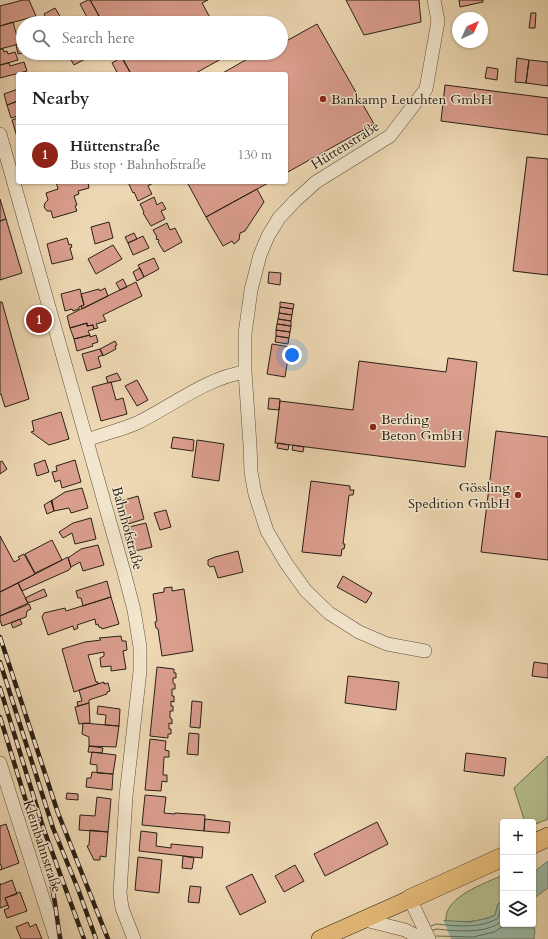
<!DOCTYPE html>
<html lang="en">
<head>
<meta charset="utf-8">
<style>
	body { margin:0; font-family:Cardo,serif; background:#f6f6f6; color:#222 }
	.controls { position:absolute; right:12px; bottom:12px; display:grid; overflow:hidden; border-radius:4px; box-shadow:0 1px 3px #0004 }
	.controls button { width:36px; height:36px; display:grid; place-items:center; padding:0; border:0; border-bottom:1px solid #e0e0e0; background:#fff; color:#222; font:20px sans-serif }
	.compass { position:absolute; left:452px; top:12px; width:36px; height:36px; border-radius:50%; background:#fff; box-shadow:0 1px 3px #0004; rotate:45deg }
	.you { position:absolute; left:292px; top:355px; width:14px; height:14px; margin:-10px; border:3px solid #fff; border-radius:50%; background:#1a73e8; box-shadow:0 0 0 6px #1a73e833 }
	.badge { display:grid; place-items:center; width:26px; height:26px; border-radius:50%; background:#8f2418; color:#fff; font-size:13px; font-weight:700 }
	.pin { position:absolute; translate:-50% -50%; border:2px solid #fff; box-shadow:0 1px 4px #0006 }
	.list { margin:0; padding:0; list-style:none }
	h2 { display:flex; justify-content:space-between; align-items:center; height:52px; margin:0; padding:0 16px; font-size:17px }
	h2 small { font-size:13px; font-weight:400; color:#767676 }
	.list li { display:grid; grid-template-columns:26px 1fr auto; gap:12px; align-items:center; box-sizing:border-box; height:60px; padding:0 16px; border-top:1px solid #e0e0e0 }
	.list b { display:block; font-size:15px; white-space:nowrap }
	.list p { margin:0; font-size:13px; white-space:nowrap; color:#767676 }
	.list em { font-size:13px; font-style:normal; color:#767676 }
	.icon { flex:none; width:22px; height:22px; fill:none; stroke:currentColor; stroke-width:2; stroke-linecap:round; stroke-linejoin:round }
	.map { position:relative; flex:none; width:548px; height:939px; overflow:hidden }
	.search { position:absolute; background:#fff; box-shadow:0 1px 3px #0004; left:16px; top:16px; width:272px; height:44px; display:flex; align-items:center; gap:10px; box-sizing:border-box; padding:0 14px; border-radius:22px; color:#767676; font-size:15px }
	.panel { position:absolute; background:#fff; box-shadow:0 1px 3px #0004; left:16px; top:72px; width:272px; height:112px; border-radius:4px }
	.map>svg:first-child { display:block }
</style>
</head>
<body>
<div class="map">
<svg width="548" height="939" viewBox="0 0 548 939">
	<rect width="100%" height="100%" fill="#edd8b3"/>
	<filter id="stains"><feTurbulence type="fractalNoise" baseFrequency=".005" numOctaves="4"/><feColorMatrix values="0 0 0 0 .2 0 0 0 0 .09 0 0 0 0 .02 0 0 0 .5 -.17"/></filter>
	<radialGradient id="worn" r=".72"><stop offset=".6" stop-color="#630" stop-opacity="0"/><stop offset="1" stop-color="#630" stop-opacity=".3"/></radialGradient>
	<path fill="#b6bf8e" stroke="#6f7052" d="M548,756V819L533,825V822H525L514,788Z
		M503,875V903L498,904L495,915C480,922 462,923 446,921C443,897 486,883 503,875Z"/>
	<path fill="#9abba6" stroke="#6c7d6c" d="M548,861V888L537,896L533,898V873Z
		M503,903V924H533L535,931L534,939H406L435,920L470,922L489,918L495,915L498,904Z"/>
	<path fill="#edd8b3" d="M435,918L443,919L451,939H404L413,927Z"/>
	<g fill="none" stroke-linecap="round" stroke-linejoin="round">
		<path stroke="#616e5e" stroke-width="1" d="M431,926L436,924C456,926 480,929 498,918L501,908L503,907
			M433,930L437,929C454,931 491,935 503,919
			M436,936L473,937L494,932L507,924"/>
	</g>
	<path fill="#da9e8d" stroke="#282016" d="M23,0H29L36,16L0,26V6Z
		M88,0H90L103,23H90L80,4Z
		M90,0H208L202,3L213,23H103Z
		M346,0H419L421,22L364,35Z
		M459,0H483V2L460,7Z
		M55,8L64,23H48L44,14Z
		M531,13H536L535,28H529Z
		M13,22L19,44L0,49V26Z
		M317,24L374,124L286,173V74H221L258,53H281V44Z
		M23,43V53L18,54L16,45Z
		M0,49H3L4,52L7,51L8,54L15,52L18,60L0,65Z
		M67,53H81L85,59L74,65Z
		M119,53H229L230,54L194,74H131Z
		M122,57L131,74H118L112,63Z
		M517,58L529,60L526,83L515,82Z
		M529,60L548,62V86L526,83Z
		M24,62L27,71L0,78V65L9,63L10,66Z
		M487,67L498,69L497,80L485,78Z
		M445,85L548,98V135L441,121Z
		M18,89V101L7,105L4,94Z
		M18,101V116L11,118L7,105Z
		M18,118V140L12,120Z
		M527,157L548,159V275L513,271Z
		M56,182H93L88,183L89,188L78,191L79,194L74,196L77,205L75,206L77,211L53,218L51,211H47L44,207L45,203L48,200L46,193L58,189Z
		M128,182H152L153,183L148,186L152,194L138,201L134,192L133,193Z
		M187,182H270L206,217Z
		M257,189L264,202L245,231L240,233L239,240L234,244L232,241L223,246L206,217Z
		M154,197L157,205L162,202L166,209L161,211L165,219L151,226L143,213L144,212L140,204Z
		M0,199L6,219L0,221Z
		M6,219L22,273L0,280V221Z
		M109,222L113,238L95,244L91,227Z
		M167,223L170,230L175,228L182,242L164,252L158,242L159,241L158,239L157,240L156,238L157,237L153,230Z
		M134,233L137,239L128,243L125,237Z
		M143,236L149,248L133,255L128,243Z
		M67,238L69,245L71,244L72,247L70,248L73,259L52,264L47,244Z
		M113,245L122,259L96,274L88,259Z
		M154,258L159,269L144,277L138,265Z
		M140,268L144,277L137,281L133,272Z
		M269,272L281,273L280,285L268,283Z
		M123,279L127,287L120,290L116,283Z
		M136,282L142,296L103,315L106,321L96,324L98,328L94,329L93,325L87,326V323L70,328L67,316Z
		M105,288L108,296L82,309L81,306L84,305L81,294L99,289L100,291Z
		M80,289L84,305L79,307V309L73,311L72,309L65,311L61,294Z
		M0,302H2L29,399L5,407L1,394L0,395Z
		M280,302L294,304L293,309L280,307Z
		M280,307L293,309L292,315L279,313Z
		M279,313L292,315L291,321L278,319Z
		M278,319L291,321V326L277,324Z
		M87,323V326L93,325L94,329L88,331L90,335L74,339L70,328Z
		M277,324L291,326L290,332L276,330Z
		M276,330L290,332L289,338L276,336Z
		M90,335V337L96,335L98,342L92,344L93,346L77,351L74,339Z
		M276,336L289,338L288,344L275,342Z
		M115,341L117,345L115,346L116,349L103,356L100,349Z
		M272,344L290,347L285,377L267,374Z
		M100,349L103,355L98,357L101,367L87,371L82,354Z
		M448,358L477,362L465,467L275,443L280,401L353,410L359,361L446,372Z
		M117,373L121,380L108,383L106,377Z
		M137,380L148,400L137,406L125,386Z
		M111,382L116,400L123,398L127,414L101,421L92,387Z
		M269,398L280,399L279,410L268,409Z
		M61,412L69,439L49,445L31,432L34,431L32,421Z
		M496,431L548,437V560L481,552Z
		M173,437L194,440L193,451L171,448Z
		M197,440L224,444L219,481L192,477Z
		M278,443L289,445L288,450L277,448Z
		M293,445L304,447L303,452L292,450Z
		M45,460L49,472L37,476L34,464Z
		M75,460L81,482L62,488L60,480L55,482L52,472L57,471L56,466Z
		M2,461L7,469L0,474V462Z
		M311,481L350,486V490H354L353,495H349L343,544H345L344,549H342L341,556L302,552Z
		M82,488L88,508L71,513L69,508L54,511L51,501L65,492Z
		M138,496L144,519L128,524L121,501Z
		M52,500L54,511L47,514L44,505Z
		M166,510L171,527L160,530L154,513Z
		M91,518L96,539L75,544L72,533L63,538L59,532L73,523Z
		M146,523L152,547L135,551L129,527Z
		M0,536L14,562L20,559L18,557L24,554L35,574L0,592Z
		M52,540L62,560L35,573L25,554Z
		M98,545L104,565L83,571L80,562L71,567L68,558L81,549Z
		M238,551L243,572L218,578L214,566L210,567L208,565V560L215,557Z
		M68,557L71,567L69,570L22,591L18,583Z
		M343,576L372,593L366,603L337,587Z
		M107,581L111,597L83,606L81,598H78L76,591Z
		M18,583L28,603L0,616V592Z
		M172,587V591L184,589L193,651L162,656L158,629L156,628L155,622L157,621L153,594L164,592V588Z
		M44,589L47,596L28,603L25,598Z
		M111,597L119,624L102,629V628L99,627L98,624L96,625L95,619L77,625L78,628L74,630L73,626L48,635L42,617L44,613L65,608L66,611Z
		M29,604L31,609L27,611L26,617L2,626L0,620V616Z
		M20,619L22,624L13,628L11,623Z
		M121,636L122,641H126L127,650L123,651L126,669L111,671V666L101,667L100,658L104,656V652L88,655L96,682H98V684L74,692L62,649L85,642L101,640L99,638Z
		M534,662L548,664V678L532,676Z
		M157,667L174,669V673H176V678H173V683L175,684V689H172V696H174V702L171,701V706H173V711H170V718L172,719V724L169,723V729H171V734H168V738L150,736Z
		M348,676L399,682L396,710L345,703Z
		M104,682V684L108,683L110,691L107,692V694L89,700V703L78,706L77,702L82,701L79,690Z
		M192,701L202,702L200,728L190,727Z
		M89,703L90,723L79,724L75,707Z
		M98,706L120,709L119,726L105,725L106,715L97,714Z
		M83,723L119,726L116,747L89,746V737L82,734Z
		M189,733L199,734L198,755L187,754Z
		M150,739L166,741L165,750L169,751V757H164L163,775H167V782L162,781L161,791L145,790Z
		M89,746L103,748L102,753L88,752Z
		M92,752L116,755L113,774L97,773V765L90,764Z
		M466,753L506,758L504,776L464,771Z
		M92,772L113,774L112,790L86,787L87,778H91Z
		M67,793L78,794V800L66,799Z
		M145,795L166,797L164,813L175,814V813L205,815L204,831L142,825Z
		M97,797L111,799L108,832L79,830L80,815L95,816Z
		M205,819L230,822L229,833L204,831Z
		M377,822L388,844L325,876L314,854Z
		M6,824L19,863L0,870L2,868L0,863V826Z
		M90,830L108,832L106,857L100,856V860H94L87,846L89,845Z
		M141,831L157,833L156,846L171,848V844L203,847L202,858L139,851Z
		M183,856L194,858L192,869L182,868Z
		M138,857L162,860L159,893L135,890Z
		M295,865L304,881L284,892L275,876Z
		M252,874L266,902L240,915L226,887Z
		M12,880L17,894L5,898L8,905L0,908V883V885Z
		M190,886L201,887L199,903L188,902Z
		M20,892L27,911L7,918L4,910L9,908L5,898Z
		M28,922L30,927L36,924L42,939H21L16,927Z"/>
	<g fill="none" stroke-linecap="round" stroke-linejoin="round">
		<g stroke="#594e3d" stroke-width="14">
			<path id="minor" d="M0,134L124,572L134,610L140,647V671L126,796L120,893L122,908L134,939
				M87,440C103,434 121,430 137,423C172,406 206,378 245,372
				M425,651L387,644L359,632L329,613L306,591L286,563L267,531L255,494L251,472L250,445L245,372V334L251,290L260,255L268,236L279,218L295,201L316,182L390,136L426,89L438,21L434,0
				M0,763L56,939
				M410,899L429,939
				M365,920L405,930L422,939"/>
		</g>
		<g stroke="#282016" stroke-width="18">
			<path id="major" d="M320,939L410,899"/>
		</g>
		<g stroke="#282016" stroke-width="20">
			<path id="highway" d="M533,844L548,837
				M410,899L503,857"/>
		</g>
		<use href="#minor" stroke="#f3e6ce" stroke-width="13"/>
		<use href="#major" stroke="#e6bc7a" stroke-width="17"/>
		<use href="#highway" stroke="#e6bc7a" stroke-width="19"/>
		<g stroke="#282016" stroke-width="4.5">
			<path id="rail" d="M0,637L58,813L108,939
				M0,662L53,828L78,889L96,939
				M0,688L44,830L84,939
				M0,717L51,882L55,903L60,939"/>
		</g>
		<use href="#rail" stroke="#f3e6ce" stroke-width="3" stroke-dasharray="9" stroke-linecap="butt"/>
	</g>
	<g fill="#8f2418" stroke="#f3e6ce" stroke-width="1.5">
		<circle cx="323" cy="99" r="4"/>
		<circle cx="373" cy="427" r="4"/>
		<circle cx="518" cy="495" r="4"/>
	</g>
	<g text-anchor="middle" stroke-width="3" stroke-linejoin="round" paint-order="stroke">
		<g font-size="14" fill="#282016" stroke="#f3e6ce" text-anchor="start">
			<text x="331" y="104">Bankamp Leuchten GmbH</text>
			<text x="381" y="424">Berding<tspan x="381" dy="16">Beton GmbH</tspan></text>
			<text x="510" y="492" text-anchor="end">Gössling<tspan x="510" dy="16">Spedition GmbH</tspan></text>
		</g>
		<g font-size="14" fill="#282016" stroke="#f3e6ce">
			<text transform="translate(345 145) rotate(-32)" y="5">Hüttenstraße</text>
			<text transform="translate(128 528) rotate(75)" y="5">Bahnhofstraße</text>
			<text transform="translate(43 846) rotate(72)" y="5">Kleinbahnstraße</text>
		</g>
	</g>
	<rect width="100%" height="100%" filter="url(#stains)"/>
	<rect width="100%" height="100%" fill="url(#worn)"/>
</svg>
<div class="controls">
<button>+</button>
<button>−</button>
<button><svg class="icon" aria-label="layers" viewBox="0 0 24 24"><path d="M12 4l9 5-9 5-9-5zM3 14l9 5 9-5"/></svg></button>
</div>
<svg class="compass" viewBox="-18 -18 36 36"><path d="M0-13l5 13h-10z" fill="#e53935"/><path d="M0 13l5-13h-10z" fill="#767676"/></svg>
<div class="you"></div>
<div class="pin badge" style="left:39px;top:320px">1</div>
<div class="search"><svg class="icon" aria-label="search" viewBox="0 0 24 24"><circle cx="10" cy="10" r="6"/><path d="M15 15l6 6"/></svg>Search here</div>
<section class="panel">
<h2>Nearby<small></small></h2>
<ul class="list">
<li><span class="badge">1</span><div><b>Hüttenstraße</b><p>Bus stop · Bahnhofstraße</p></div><em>130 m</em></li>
</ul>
</section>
</div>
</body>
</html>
